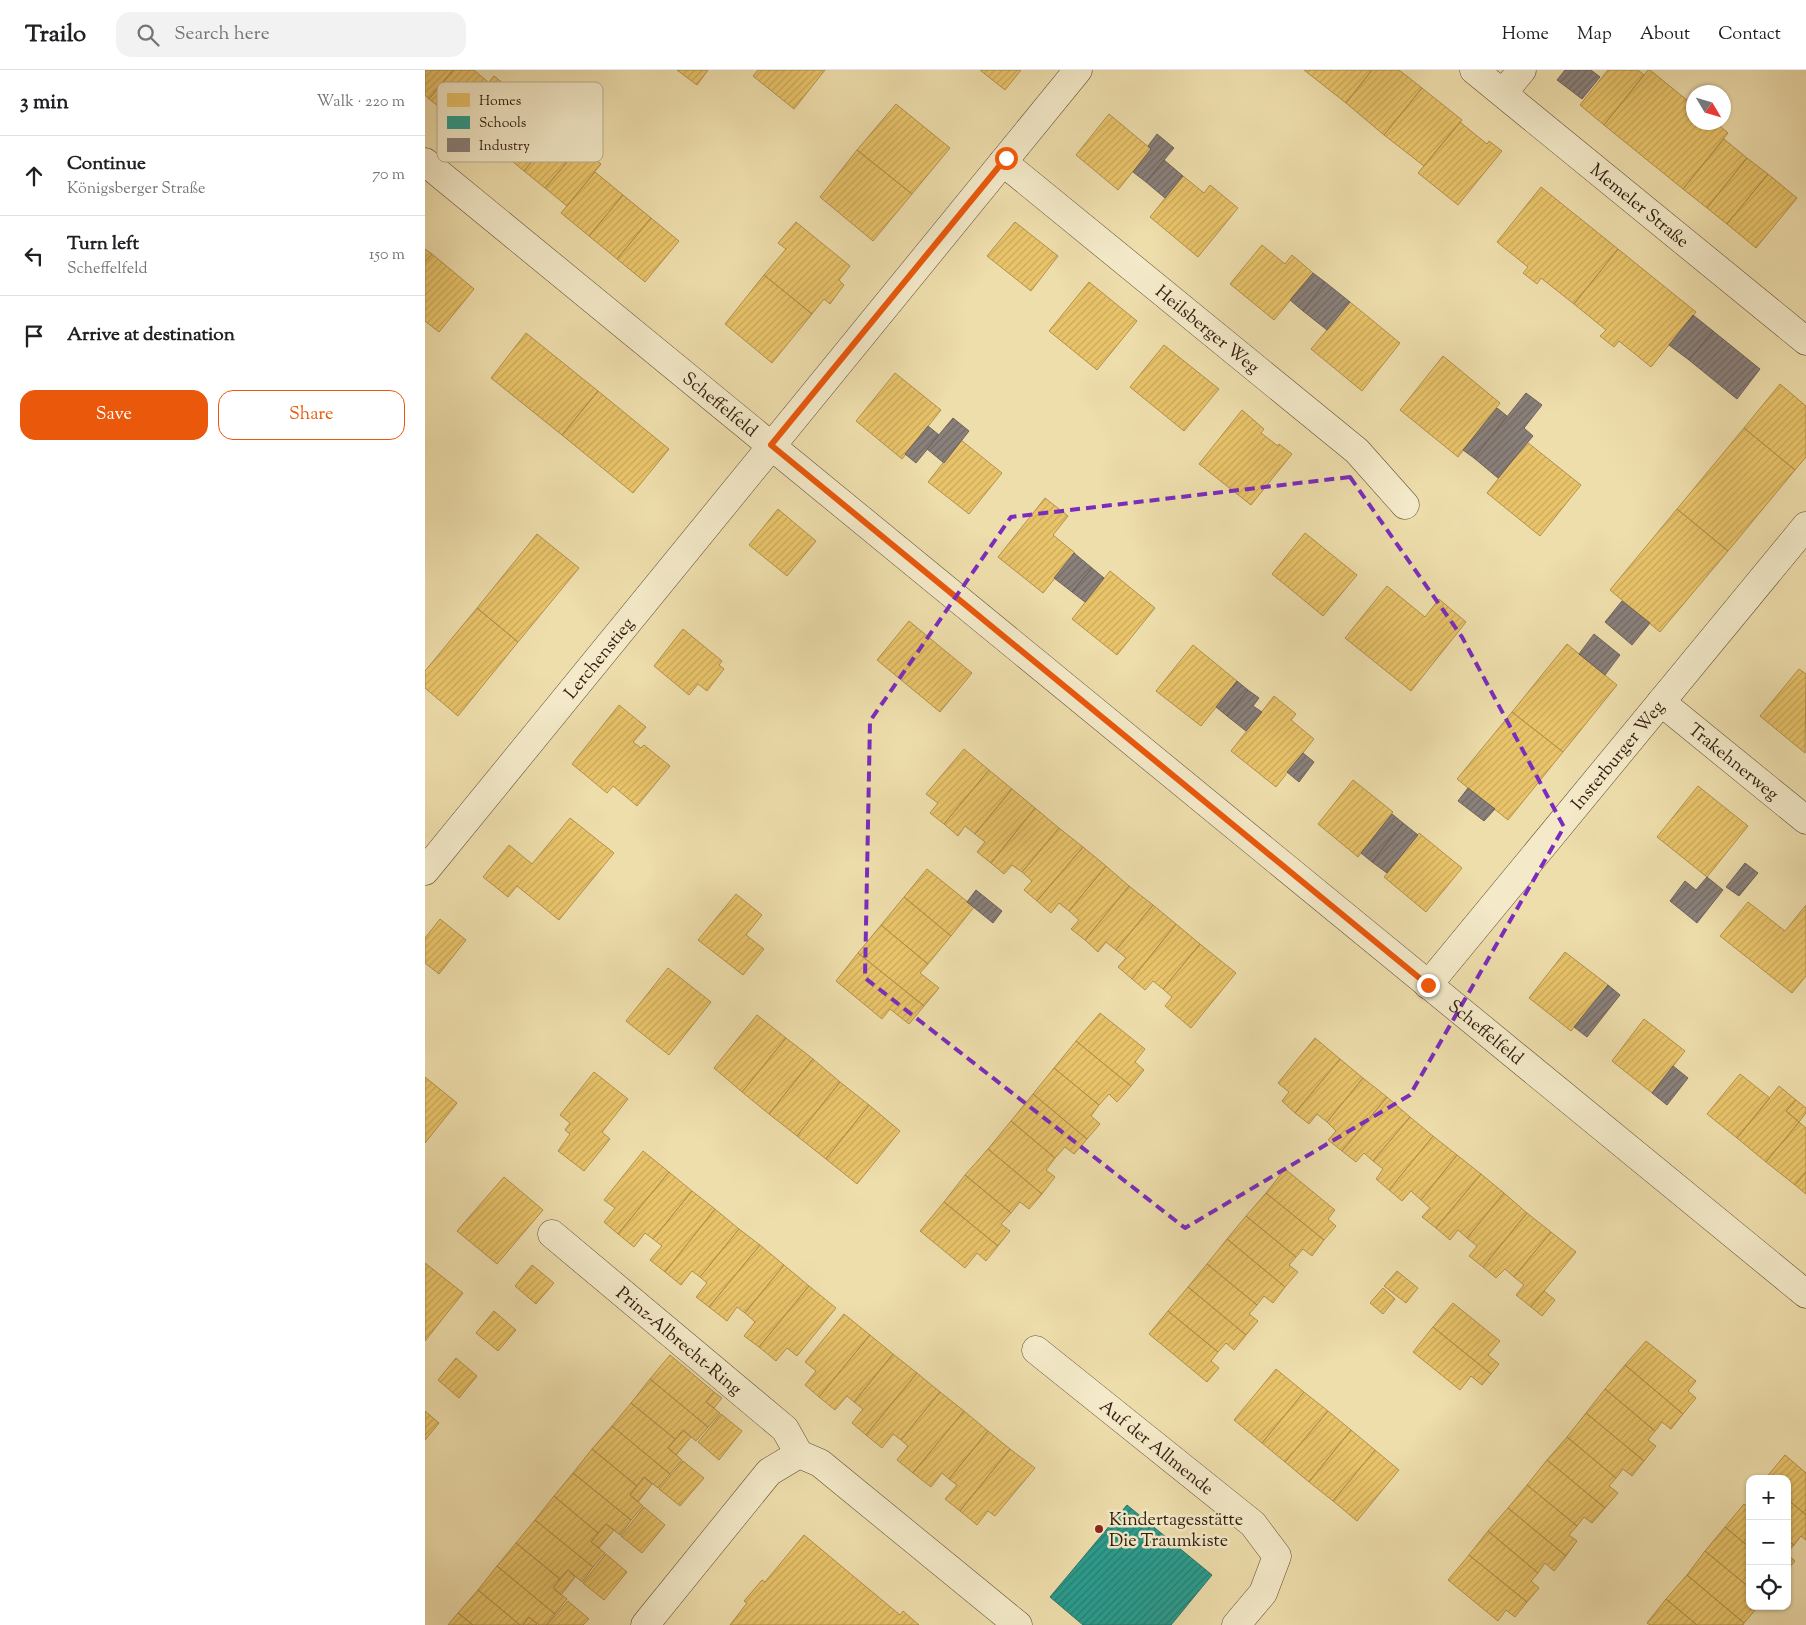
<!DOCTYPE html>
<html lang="en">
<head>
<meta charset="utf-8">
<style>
	body { margin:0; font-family:"Sorts Mill Goudy",serif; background:#f2f2f2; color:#202124 }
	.controls { position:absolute; right:15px; bottom:15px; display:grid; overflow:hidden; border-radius:10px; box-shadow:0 1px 4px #0004 }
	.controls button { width:45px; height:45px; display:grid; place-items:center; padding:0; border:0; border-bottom:1px solid #e0e0e0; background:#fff; color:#202124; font:25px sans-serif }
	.compass { position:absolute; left:1261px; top:15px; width:45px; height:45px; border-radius:50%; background:#fff; box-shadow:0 1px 4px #0004; rotate:128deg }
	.stop { position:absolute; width:15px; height:15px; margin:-11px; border:4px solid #ea580c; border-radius:50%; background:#fff }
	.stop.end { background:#ea580c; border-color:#fff; box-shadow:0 1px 5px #0008 }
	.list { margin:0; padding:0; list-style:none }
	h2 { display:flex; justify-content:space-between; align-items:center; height:65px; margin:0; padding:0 20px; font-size:21px }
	h2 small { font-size:16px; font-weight:400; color:#757577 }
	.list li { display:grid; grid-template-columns:32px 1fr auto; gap:15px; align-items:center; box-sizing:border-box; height:80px; padding:0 20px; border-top:1px solid #e0e0e0 }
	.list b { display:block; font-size:19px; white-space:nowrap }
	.list p { margin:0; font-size:16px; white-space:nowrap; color:#757577 }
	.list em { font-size:16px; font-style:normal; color:#757577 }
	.actions { display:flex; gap:10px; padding:15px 20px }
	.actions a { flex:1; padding:11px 0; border:1px solid #ea580c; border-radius:15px; text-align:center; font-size:18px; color:#ea580c }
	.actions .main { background:#ea580c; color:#fff }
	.icon { flex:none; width:28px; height:28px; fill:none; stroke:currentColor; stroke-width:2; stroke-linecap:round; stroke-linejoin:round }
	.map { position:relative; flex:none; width:1381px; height:1555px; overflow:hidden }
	header { display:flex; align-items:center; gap:30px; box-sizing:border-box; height:70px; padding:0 25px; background:#fff; border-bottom:1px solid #e0e0e0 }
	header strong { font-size:24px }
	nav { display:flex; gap:28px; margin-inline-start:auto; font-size:18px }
	.search { width:350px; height:45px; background:#f2f2f2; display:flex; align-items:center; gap:12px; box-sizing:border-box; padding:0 18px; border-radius:15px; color:#757577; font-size:19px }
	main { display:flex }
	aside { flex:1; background:#fff }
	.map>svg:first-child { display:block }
</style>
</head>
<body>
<header>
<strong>Trailo</strong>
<div class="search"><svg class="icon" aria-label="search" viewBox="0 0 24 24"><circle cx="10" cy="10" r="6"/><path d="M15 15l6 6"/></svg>Search here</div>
<nav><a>Home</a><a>Map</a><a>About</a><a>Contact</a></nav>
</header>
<main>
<aside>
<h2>3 min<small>Walk · 220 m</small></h2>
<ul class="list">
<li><svg class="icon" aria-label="ahead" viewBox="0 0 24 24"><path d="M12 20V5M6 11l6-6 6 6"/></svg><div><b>Continue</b><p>Königsberger Straße</p></div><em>70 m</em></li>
<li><svg class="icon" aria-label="left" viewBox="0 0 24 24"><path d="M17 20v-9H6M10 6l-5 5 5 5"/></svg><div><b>Turn left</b><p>Scheffelfeld</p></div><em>150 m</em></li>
<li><svg class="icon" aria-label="arrive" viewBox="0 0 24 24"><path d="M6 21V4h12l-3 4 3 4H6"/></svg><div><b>Arrive at destination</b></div></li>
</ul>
<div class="actions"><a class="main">Save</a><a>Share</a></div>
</aside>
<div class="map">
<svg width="1381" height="1555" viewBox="0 0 1381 1555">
	<defs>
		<pattern id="homes-hatch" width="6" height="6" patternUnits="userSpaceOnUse" patternTransform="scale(1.25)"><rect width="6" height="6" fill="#e9c46a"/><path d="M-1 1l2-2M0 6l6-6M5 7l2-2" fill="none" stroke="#c8a85b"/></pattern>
		<pattern id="schools-hatch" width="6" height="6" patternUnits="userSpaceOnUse" patternTransform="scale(1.25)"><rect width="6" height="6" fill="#2a9d8f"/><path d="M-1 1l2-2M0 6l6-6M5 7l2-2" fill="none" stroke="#257f73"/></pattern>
		<pattern id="industry-hatch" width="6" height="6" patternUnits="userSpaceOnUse" patternTransform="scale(1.25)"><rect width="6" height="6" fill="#8a817c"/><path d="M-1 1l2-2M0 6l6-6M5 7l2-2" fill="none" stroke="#716964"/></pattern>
	</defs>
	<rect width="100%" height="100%" fill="#eedeac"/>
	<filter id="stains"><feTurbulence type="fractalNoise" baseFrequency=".004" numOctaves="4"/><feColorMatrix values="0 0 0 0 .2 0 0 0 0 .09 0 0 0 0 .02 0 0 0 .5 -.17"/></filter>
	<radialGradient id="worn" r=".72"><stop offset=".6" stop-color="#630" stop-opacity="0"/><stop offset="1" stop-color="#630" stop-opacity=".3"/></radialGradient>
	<path fill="url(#homes-hatch)" stroke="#b2914e" d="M0,0H28L4,29L0,25Z
		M28,0H49L63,12L32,51L4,29Z
		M252,0H283L272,15Z
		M333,0H400L369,39L328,6Z
		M555,0H596L580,20Z
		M879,0H947L921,33Z
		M947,0H974L997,18L959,65L921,33Z
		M1183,0H1213L1219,5L1179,55L1155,35Z
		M1223,0H1225L1268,35V52H1290L1303,63L1258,119L1179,55Z
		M69,6L90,23L56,65L34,48Z
		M997,18L1037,50L999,96L959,65Z
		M471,34L525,78L487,124L432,80Z
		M112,41L133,59L99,101L77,83Z
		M684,44L726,79L693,120L651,85Z
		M1035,52L1062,74L1064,71L1077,81L1033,135L993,103Z
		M133,59L155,77L120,118L99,101Z
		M1299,69L1322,88L1282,138L1258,119Z
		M155,77L176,94L142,136L120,118Z
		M432,80L487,124L448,171L395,127Z
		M1322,88L1343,104L1302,154L1282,138Z
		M170,102L198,125L164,166L136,143Z
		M1343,104L1372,128L1331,178L1302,154Z
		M758,106L779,123L785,115L813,138L773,187L725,147Z
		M1116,117L1193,179L1149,234L1116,208L1112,214L1098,203L1103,197L1072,172Z
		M198,125L226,148L192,189L164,166Z
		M226,148L254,171L220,212L192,189Z
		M371,152L425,196L414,210L419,215L405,234L399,229L387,244L339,205L361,179L353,173Z
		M590,152L633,186L606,221L562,186Z
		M837,175L860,194L867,185L888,203L849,250L805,214Z
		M0,179L7,184L0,192Z
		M1193,179L1271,242L1226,297L1194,271L1189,277L1175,266L1181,260L1149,234Z
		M7,184L49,219L14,262L0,251V192Z
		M339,205L387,244L347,293L300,254Z
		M664,212L712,251L672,300L624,261Z
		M925,232L975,273L937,321L886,279Z
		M101,263L173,321L137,365L66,308Z
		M739,275L794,319L759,361L705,317Z
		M1018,286L1075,333L1033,387L975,340Z
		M470,303L516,340L477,389L431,351Z
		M1355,314L1381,336V387L1370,400L1319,358Z
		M173,321L244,379L208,423L137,365Z
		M817,340L839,359L836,363L853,376L854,374L867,384L826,435L774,394Z
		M1319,358L1370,400L1303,481L1252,439Z
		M536,370L577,403L544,444L503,412Z
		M1102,372L1156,415L1115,466L1062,423Z
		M620,428L643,446L628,465L650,483L618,523L573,487Z
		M353,439L391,471L362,506L324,475Z
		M1252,439L1303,481L1235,562L1185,520Z
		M880,463L932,505L898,546L847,504Z
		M112,464L154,498L93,572L52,538Z
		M685,501L730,538L692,585L647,549Z
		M962,516L1000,547L1014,529L1041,552L986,621L920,568Z
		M52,538L93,572L33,646L0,618V601Z
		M484,551L547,603L515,642L452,590Z
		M258,559L297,591L294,595L299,599L282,621L273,614L264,625L229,596Z
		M1142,574L1192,615L1138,682L1087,642Z
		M768,575L812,611L776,656L731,621Z
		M1374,599L1381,604L1380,683L1335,646Z
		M849,626L871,644L866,650L889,669L851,717L806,681Z
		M194,635L221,657L208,672L216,678L219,675L245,696L212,736L188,716L182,723L147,694Z
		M1087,642L1138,682L1083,750L1032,709Z
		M539,679L564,700L519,754L505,743L513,733L501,724Z
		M564,700L587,719L550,764L540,756L533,766L519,754Z
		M928,710L968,742L933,787L893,754Z
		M1273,716L1323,756L1282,807L1232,767Z
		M587,719L610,738L566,793L552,782L560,772L550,764Z
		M610,738L634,758L597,802L587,795L579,804L566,793Z
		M145,748L189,783L134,850L92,816L83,827L58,807L84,775L107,794Z
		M634,758L658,777L612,831L599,820L607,811L597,802Z
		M994,763L1037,798L1001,842L959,807Z
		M658,777L681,796L644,841L634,833L626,843L612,831Z
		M681,796L704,816L660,870L646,859L654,850L644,841Z
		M502,799L549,837L526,866L479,827Z
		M704,816L728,835L691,880L681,872L673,882L660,870Z
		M311,824L337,845L321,865L339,879L318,905L273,870Z
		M479,827L526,866L503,894L456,855Z
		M1323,832L1360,861L1381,835V906L1367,923L1295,866Z
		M728,835L751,854L707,909L693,897L701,888L691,880Z
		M15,849L41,870L14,904L0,893V868Z
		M751,854L775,874L738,919L728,911L720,920L707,909Z
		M456,855L503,894L495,903L514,918L499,936L433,883Z
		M775,874L811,903L766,958L740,936L747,927L738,919Z
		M1140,882L1183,915L1146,961L1104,928Z
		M433,883L499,936L484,954L465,939L457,949L411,911Z
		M243,898L286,932L244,985L201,951Z
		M675,943L720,979L710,992L719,1000L706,1016L651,971Z
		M332,945L361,968L317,1022L289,998Z
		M1219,949L1260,981L1227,1023L1187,991Z
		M361,968L388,989L344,1044L317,1022Z
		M890,968L915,989L870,1043L857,1031L864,1022L853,1013Z
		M651,971L706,1016L692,1032L684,1024L674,1035L629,998Z
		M388,989L415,1012L372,1066L344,1044Z
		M915,989L938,1008L902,1052L892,1044L884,1054L870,1043Z
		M629,998L674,1035L666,1046L675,1054L662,1069L608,1024Z
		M169,1002L203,1029L177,1062L185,1069L159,1101L133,1081L145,1064L140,1060L145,1053L135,1045Z
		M1315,1004L1345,1028L1312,1068L1282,1044Z
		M0,1007L32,1033L0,1073Z
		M938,1008L962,1027L917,1081L903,1070L911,1061L902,1052Z
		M415,1012L444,1035L401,1089L372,1066Z
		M1354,1016L1371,1030L1361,1041L1374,1052L1341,1092L1312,1068Z
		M608,1024L662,1069L649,1084L640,1077L630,1088L586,1051Z
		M962,1027L985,1047L948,1091L939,1083L931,1092L917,1081Z
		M1371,1030L1381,1038V1043L1374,1052L1361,1041Z
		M444,1035L475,1061L432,1114L401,1089Z
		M985,1047L1008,1066L964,1120L951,1109L958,1099L948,1091Z
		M586,1051L630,1088L621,1100L630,1107L617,1124L563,1079Z
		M1374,1052L1381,1058V1102L1370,1115L1341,1092Z
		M1008,1066L1032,1085L996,1130L986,1121L977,1131L964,1120Z
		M563,1079L617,1124L604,1139L595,1132L586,1143L540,1105Z
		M218,1081L244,1102L193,1164L179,1152L190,1138L179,1130Z
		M1032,1085L1056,1104L1011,1158L997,1147L1005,1138L996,1130Z
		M860,1099L910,1140L903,1149L911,1156L899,1170L841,1123Z
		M244,1102L267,1121L228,1169L220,1163L209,1177L193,1164Z
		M1381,1102V1124L1370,1115Z
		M1056,1104L1079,1123L1042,1168L1033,1160L1025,1170L1011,1158Z
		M540,1105L586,1143L576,1154L585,1161L573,1176L519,1132Z
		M79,1107L118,1140L72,1194L32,1161Z
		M267,1121L290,1139L240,1202L225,1190L237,1176L228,1169Z
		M841,1123L899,1170L887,1186L878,1179L871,1187L821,1146Z
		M1079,1123L1102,1143L1058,1197L1044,1186L1052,1176L1042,1168Z
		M519,1132L573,1176L561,1191L552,1183L540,1198L495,1161Z
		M290,1139L314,1159L275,1207L267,1201L256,1215L240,1202Z
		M1102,1143L1126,1162L1089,1207L1080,1199L1071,1208L1058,1197Z
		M821,1146L871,1187L864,1195L873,1202L860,1217L802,1169Z
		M314,1159L335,1175L284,1237L271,1227L282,1213L275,1207Z
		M1126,1162L1151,1182L1106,1237L1091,1225L1099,1215L1089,1207Z
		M802,1169L860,1217L848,1233L839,1226L832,1235L782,1194Z
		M335,1175L359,1195L320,1243L312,1237L302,1251L284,1237Z
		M0,1193L38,1223L0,1271Z
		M782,1194L832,1235L824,1244L833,1251L821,1265L763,1217Z
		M107,1195L129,1213L111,1234L90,1216Z
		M359,1195L384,1216L334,1277L319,1266L330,1252L320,1243Z
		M972,1201L993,1218L981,1233L959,1216Z
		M384,1216L411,1238L372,1286L362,1278L351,1291L334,1277Z
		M763,1217L821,1265L809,1280L801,1273L793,1282L743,1241Z
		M958,1218L970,1229L958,1244L945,1233Z
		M1119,1221L1130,1230L1117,1246L1106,1237Z
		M1028,1233L1075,1271L1063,1285L1074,1294L1066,1304L1008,1257Z
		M69,1241L91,1260L73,1281L51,1263Z
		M743,1241L793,1282L786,1291L794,1298L782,1312L724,1264Z
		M419,1244L445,1265L394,1327L380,1315L391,1301L380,1292Z
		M1008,1257L1066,1304L1057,1315L1046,1306L1035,1320L988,1282Z
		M445,1265L468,1284L429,1332L422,1326L410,1340L394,1327Z
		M1221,1271L1271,1311L1263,1321L1271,1328L1258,1344L1200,1295Z
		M468,1284L492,1303L441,1365L427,1353L438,1339L429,1332Z
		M245,1285L289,1322L281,1332L295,1343L283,1357L225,1309Z
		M31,1288L52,1306L34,1328L13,1310Z
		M1200,1295L1258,1344L1246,1359L1237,1352L1230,1361L1180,1319Z
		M851,1299L879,1322L837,1373L809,1350Z
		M492,1303L515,1322L476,1370L468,1364L457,1378L441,1365Z
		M225,1309L283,1357L271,1371L258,1360L250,1369L206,1333Z
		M1180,1319L1230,1361L1223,1370L1231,1376L1219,1391L1161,1343Z
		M289,1322L297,1328L289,1338L281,1332Z
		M515,1322L539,1341L488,1403L472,1390L483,1376L476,1370Z
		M879,1322L903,1341L860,1392L837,1373Z
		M206,1333L250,1369L243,1378L257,1390L245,1404L187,1356Z
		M0,1341L14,1353L0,1370Z
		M539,1341L563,1361L524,1409L517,1403L506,1417L488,1403Z
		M903,1341L926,1360L884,1412L860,1392Z
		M1161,1343L1219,1391L1207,1406L1198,1399L1191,1408L1142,1367Z
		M296,1344L317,1361L294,1390L273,1372Z
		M187,1356L245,1404L233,1418L219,1407L212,1416L167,1379Z
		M258,1360L266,1367L251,1385L243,1378Z
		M926,1360L950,1380L908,1431L884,1412Z
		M563,1361L585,1379L535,1441L520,1429L532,1415L524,1409Z
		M1142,1367L1191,1408L1184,1416L1193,1423L1180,1438L1122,1390Z
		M167,1379L212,1416L205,1425L218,1436L206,1450L148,1403Z
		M585,1379L610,1398L570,1446L563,1441L552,1455L535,1441Z
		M950,1380L974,1400L932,1451L908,1431Z
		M1360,1385L1381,1403V1445L1362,1429V1409H1340Z
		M1122,1390L1180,1438L1167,1453L1159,1447L1152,1456L1102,1415Z
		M258,1391L279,1408L255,1436L234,1419Z
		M148,1403L206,1450L195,1465L181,1454L173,1463L129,1426Z
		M219,1407L227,1414L213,1432L205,1425Z
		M1102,1415L1152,1456L1144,1465L1152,1471L1141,1486L1083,1438Z
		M129,1426L173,1463L166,1472L180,1483L168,1497L110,1450Z
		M1362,1429L1381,1445V1470L1376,1466L1369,1475L1362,1470Z
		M1319,1434L1325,1439V1478L1300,1457Z
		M219,1437L240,1455L217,1483L196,1466Z
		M1083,1438L1141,1486L1129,1501L1120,1493L1113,1503L1063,1461Z
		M110,1450L168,1497L157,1512L143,1500L135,1509L91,1473Z
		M181,1454L189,1460L174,1478L166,1472Z
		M1300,1457L1325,1478V1518L1280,1481Z
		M1063,1461L1113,1503L1106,1511L1114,1518L1102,1532L1044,1485Z
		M379,1465L475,1545L478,1541L494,1555H305L322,1533L319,1531L337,1510L340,1512Z
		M1362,1470L1369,1475L1362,1483Z
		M91,1473L135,1509L128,1518L142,1529L130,1544L72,1496Z
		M1280,1481L1325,1518V1536L1332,1538L1319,1553L1262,1505Z
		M181,1484L202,1502L179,1530L158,1513Z
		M1362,1484L1370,1491L1362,1500Z
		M1044,1485L1102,1532L1090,1547L1081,1540L1073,1551L1023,1510Z
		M72,1496L130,1544L121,1555H114L104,1547L98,1555H95L53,1520Z
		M143,1500L150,1507L136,1525L128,1518Z
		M1262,1505L1319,1553L1318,1555H1272L1241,1529Z
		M53,1520L95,1555H48L33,1543Z
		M1241,1529L1272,1555H1225L1222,1553Z
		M143,1531L164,1549L158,1555H122Z
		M33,1543L48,1555H23Z
		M104,1547L112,1554L111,1555H98Z"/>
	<path fill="url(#schools-hatch)" stroke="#2c7668" d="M702,1435L787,1505L746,1555H658L625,1527Z"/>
	<path fill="url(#industry-hatch)" stroke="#6f625b" d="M1140,0H1166L1175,7L1157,29L1132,10Z
		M732,64L749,78L721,112L708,102L726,79L723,76Z
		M739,90L758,106L740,128L721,112Z
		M888,203L900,212L878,241L865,230Z
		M900,212L925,232L902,260L878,241Z
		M1268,245L1288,261L1264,290L1244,275Z
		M1288,261L1335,299L1312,329L1264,290Z
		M1101,323L1117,335L1099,358L1108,366L1073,408L1049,388Z
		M1072,338L1082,346L1049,388L1038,380Z
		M528,348L544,361L519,393L502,379Z
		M503,356L514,365L491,393L480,384Z
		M649,483L667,498L647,522L629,508Z
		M667,498L679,508L660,532L647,522Z
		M1197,531L1225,553L1207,575L1180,552Z
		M1169,564L1195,585L1180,605L1154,584Z
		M812,611L823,620L802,646L791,637Z
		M823,620L834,628L828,636L837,642L821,661L802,646Z
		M878,683L889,692L874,712L862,702Z
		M1043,718L1070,739L1059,751L1033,731Z
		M967,744L978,753L947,792L936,783Z
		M978,753L993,765L962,803L947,792Z
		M1320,793L1333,803L1314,826L1301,817Z
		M1282,807L1298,820L1272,853L1245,831L1260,811L1271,820Z
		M551,820L577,841L568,853L542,832Z
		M1183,915L1195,925L1162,967L1149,957Z
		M1248,996L1263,1008L1242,1035L1227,1023Z"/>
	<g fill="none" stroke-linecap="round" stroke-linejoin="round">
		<g stroke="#604c35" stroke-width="29">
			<g id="minor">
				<path id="s1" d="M1049,0L1381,271"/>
				<path d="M1078,23L1097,0"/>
				<path id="s2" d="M0,92L1381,1224"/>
				<path id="s3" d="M578,92L932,381L980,435"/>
				<path id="s4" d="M1236,632L1381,750"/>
				<path id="s5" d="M0,801L653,0"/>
				<path id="s6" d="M1003,915L1381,456"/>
				<path id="s7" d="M127,1164L360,1359L374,1384"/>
				<path id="s8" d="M611,1280L828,1454L852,1486L838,1523L811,1555"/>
				<path d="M220,1555L344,1402L374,1384L395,1393L593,1555"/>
			</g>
		</g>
		<use href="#minor" stroke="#f4eac9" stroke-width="28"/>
	</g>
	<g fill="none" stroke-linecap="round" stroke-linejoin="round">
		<path stroke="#ea580c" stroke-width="6" d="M581,88L346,375L1003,915"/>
	</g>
	<path fill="none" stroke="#7b2cbf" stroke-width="4" stroke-dasharray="10 6" stroke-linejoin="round" d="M925,407L1037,567L1139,757L985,1025L760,1158L440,908L445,651L586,447Z"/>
	<circle fill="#8f2418" stroke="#f4eac9" stroke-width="2" cx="674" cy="1459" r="5"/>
	<g text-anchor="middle" stroke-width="5" stroke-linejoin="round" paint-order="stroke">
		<g font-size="18" fill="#311b0d" stroke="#f4eac9">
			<text dy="6" stroke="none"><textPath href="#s1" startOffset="214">Memeler Straße</textPath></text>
			<text dy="6" stroke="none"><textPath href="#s3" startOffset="264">Heilsberger Weg</textPath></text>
			<text dy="6" stroke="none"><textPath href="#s2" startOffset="382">Scheffelfeld</textPath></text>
			<text dy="6" stroke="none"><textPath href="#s5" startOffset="275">Lerchenstieg</textPath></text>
			<text dy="6" stroke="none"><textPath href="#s6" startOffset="298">Insterburger Weg</textPath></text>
			<text dy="6" stroke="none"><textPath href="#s4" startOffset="94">Trakehnerweg</textPath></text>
			<text dy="6" stroke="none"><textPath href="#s2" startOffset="1372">Scheffelfeld</textPath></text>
			<text dy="6" stroke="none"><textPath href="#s7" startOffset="166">Prinz-Albrecht-Ring</textPath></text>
			<text dy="6" stroke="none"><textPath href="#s8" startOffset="155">Auf der Allmende</textPath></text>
		</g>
		<g font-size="18" fill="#311b0d" stroke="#f4eac9" text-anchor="start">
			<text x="684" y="1455">Kindertagesstätte<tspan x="684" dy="21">Die Traumkiste</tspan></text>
		</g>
	</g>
	<rect x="12" y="12" width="166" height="80" rx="8" fill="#f4eac9" stroke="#baac91" stroke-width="1"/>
	<rect x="22" y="23" width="23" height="14" fill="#e9c46a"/>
	<rect x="22" y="46" width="23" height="13" fill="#2a9d8f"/>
	<rect x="22" y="68" width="23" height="14" fill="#8a817c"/>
	<g font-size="14" fill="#311b0d">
		<text x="54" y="35">Homes</text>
		<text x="54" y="57">Schools</text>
		<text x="54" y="80">Industry</text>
	</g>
	<rect width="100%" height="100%" filter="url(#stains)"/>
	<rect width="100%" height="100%" fill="url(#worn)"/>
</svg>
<div class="controls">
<button>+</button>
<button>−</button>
<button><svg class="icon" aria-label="locate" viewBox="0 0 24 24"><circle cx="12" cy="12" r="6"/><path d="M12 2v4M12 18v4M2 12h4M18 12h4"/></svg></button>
</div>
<svg class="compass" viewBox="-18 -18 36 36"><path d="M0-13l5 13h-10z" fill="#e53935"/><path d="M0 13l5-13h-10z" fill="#757577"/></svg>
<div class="stop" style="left:581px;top:88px"></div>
<div class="stop end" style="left:1003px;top:915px"></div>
</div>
</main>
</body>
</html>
